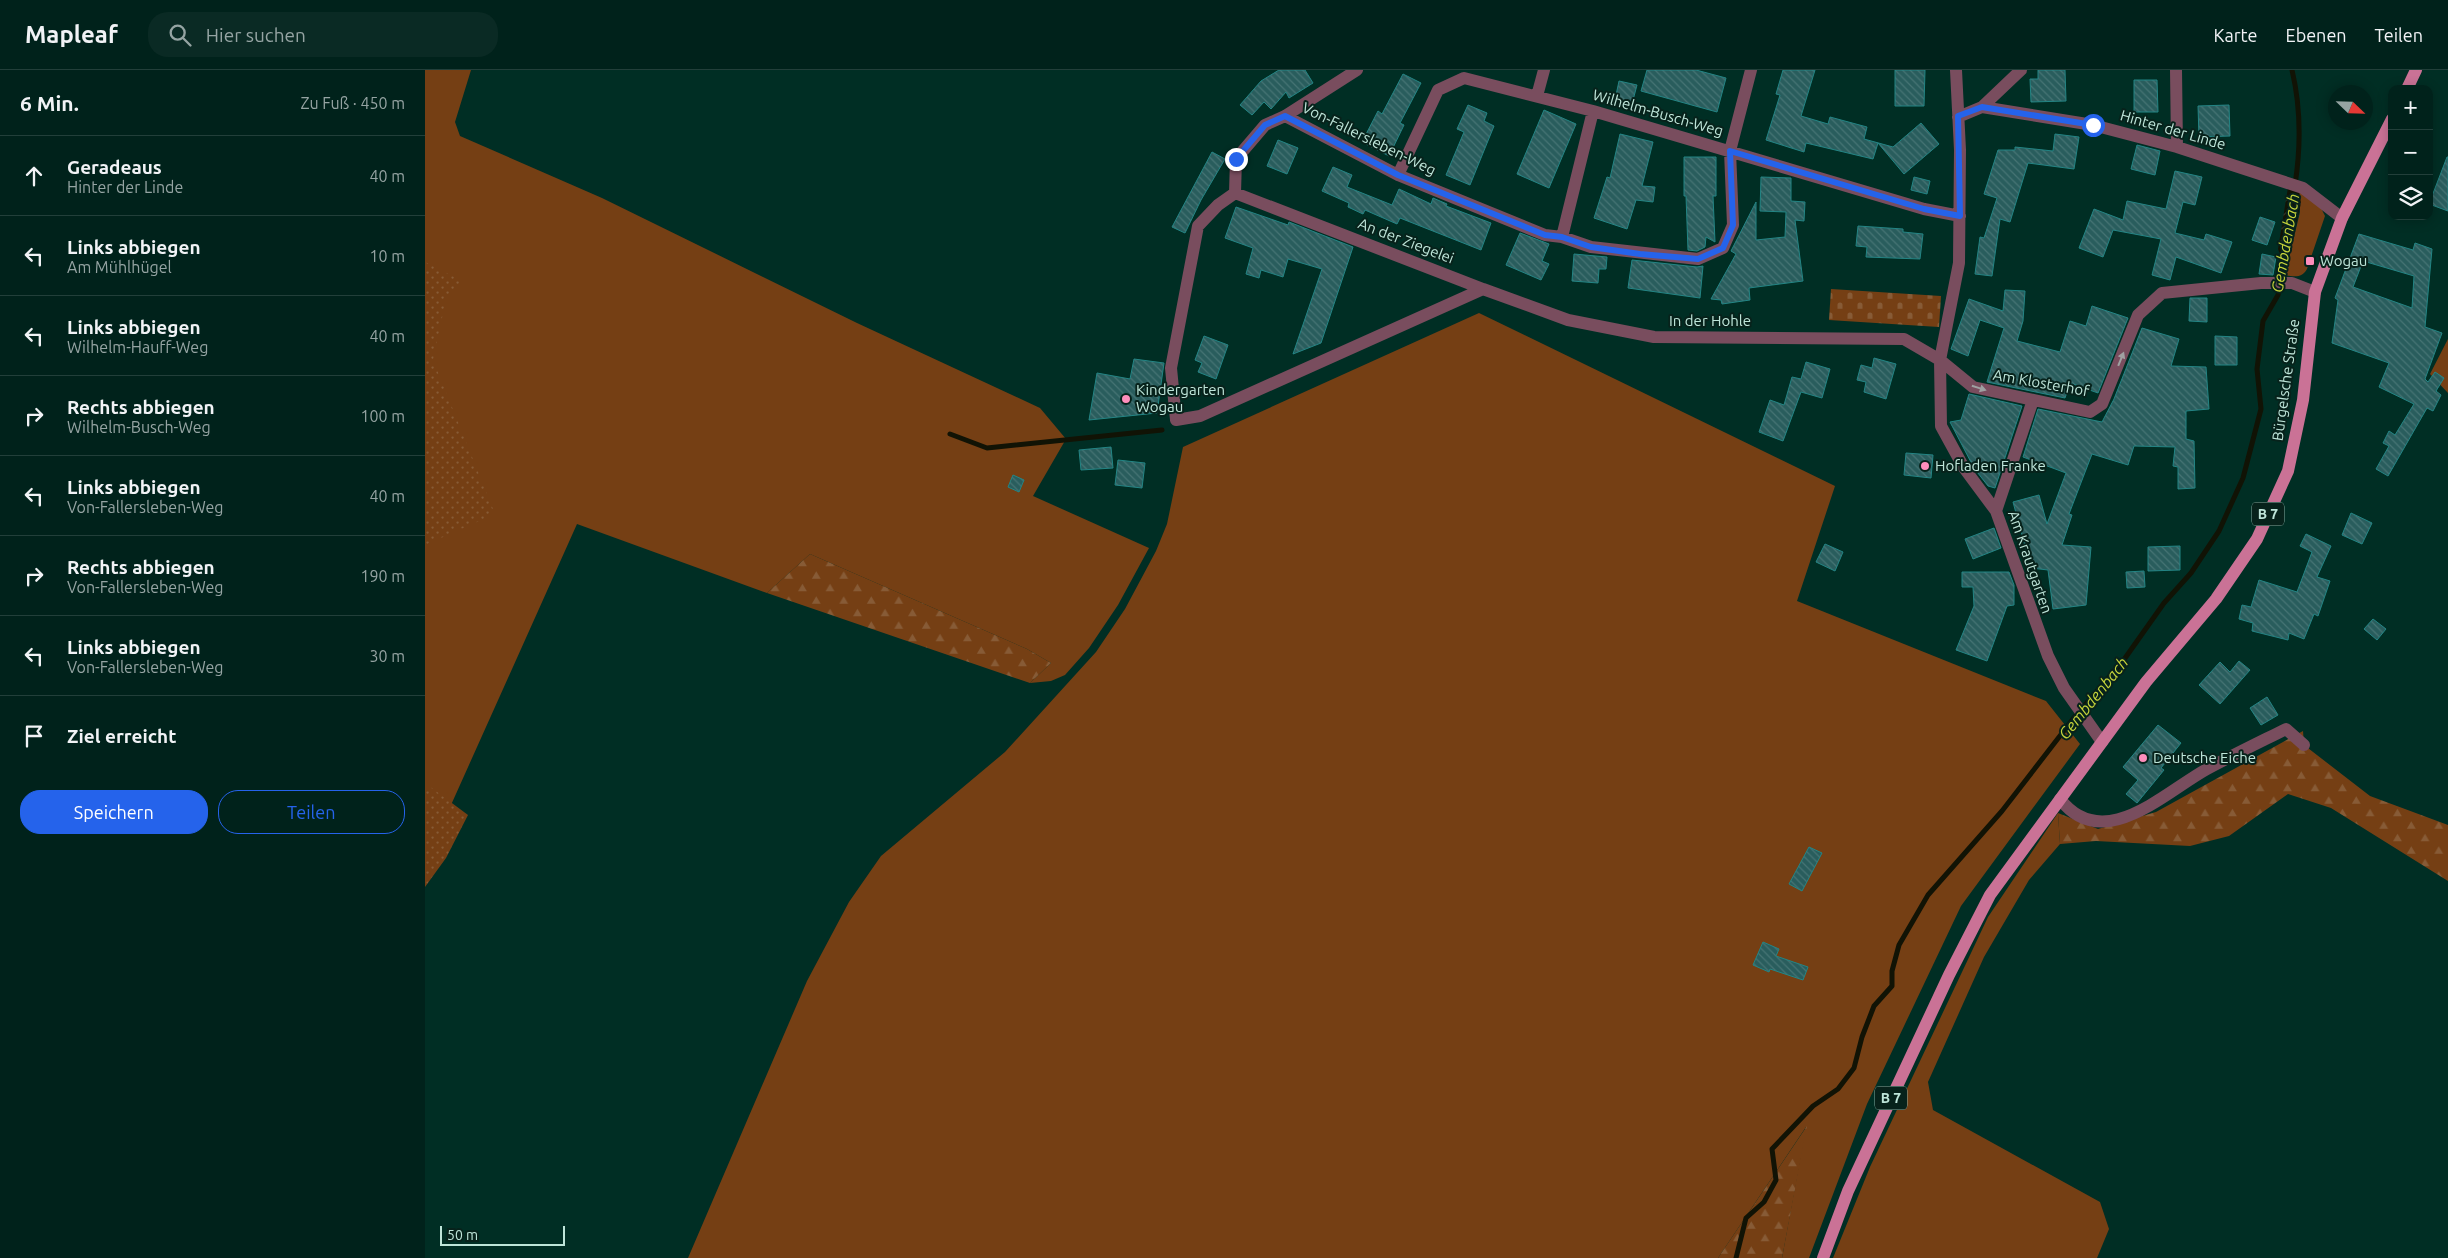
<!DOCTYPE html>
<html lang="de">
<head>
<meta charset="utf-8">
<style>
	body { margin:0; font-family:Ubuntu,sans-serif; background:#0a2a24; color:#f1f3f6 }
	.controls { position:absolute; right:15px; top:15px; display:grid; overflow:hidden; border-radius:10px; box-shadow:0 2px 12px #0003 }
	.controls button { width:45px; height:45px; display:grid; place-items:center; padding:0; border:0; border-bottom:1px solid #223f3a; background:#00221b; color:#f1f3f6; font:25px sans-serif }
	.compass { position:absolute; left:1903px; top:15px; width:45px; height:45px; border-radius:50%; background:#00221b; box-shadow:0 2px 12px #0003; rotate:113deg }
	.scale { position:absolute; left:15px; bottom:12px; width:125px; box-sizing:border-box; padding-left:5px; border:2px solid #bee5d9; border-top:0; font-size:14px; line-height:18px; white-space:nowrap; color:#bee5d9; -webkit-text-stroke:4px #07221b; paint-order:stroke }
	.stop { position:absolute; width:15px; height:15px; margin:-11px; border:4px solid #2563eb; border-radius:50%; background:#fff }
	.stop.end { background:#2563eb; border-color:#fff; box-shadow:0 1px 5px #0008 }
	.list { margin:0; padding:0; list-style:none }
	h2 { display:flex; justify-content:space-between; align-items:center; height:65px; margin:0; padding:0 20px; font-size:21px }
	h2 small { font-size:16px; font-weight:400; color:#95a4a3 }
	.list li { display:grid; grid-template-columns:32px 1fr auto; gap:15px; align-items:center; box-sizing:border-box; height:80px; padding:0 20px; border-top:1px solid #223f3a }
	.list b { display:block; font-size:19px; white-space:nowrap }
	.list p { margin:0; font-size:16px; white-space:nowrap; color:#95a4a3 }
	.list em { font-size:16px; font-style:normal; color:#95a4a3 }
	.actions { display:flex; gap:10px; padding:15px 20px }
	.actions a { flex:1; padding:11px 0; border:1px solid #2563eb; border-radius:20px; text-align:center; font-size:18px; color:#2563eb }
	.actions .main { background:#2563eb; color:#fff }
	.icon { flex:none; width:28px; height:28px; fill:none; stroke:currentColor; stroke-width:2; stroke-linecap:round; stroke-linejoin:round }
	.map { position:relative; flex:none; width:2023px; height:1188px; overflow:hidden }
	header { display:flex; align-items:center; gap:30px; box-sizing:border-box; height:70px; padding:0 25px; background:#00221b; border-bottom:1px solid #223f3a }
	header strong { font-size:24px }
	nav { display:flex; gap:28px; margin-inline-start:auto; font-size:18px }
	.search { width:350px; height:45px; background:#0a2a24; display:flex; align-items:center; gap:12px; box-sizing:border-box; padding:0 18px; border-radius:20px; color:#95a4a3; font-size:19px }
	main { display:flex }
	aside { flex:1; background:#00221b }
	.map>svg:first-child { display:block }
</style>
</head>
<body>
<header>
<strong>Mapleaf</strong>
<div class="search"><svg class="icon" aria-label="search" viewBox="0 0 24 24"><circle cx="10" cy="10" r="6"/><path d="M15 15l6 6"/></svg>Hier suchen</div>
<nav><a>Karte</a><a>Ebenen</a><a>Teilen</a></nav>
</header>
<main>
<aside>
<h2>6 Min.<small>Zu Fuß · 450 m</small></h2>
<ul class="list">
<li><svg class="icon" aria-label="ahead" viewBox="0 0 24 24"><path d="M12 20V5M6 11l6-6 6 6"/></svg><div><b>Geradeaus</b><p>Hinter der Linde</p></div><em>40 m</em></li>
<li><svg class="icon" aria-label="left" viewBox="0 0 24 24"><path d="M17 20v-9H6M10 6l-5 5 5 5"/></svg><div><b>Links abbiegen</b><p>Am Mühlhügel</p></div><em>10 m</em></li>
<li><svg class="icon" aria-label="left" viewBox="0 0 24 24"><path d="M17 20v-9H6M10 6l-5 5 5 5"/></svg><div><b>Links abbiegen</b><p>Wilhelm-Hauff-Weg</p></div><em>40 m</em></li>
<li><svg class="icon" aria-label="right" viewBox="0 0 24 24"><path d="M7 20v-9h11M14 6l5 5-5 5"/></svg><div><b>Rechts abbiegen</b><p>Wilhelm-Busch-Weg</p></div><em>100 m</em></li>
<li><svg class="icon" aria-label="left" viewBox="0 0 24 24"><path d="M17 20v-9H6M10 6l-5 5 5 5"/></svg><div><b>Links abbiegen</b><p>Von-Fallersleben-Weg</p></div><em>40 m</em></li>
<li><svg class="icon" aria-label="right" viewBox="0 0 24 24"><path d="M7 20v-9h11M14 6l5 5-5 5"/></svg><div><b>Rechts abbiegen</b><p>Von-Fallersleben-Weg</p></div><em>190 m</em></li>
<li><svg class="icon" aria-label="left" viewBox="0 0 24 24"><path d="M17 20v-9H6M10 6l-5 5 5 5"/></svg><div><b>Links abbiegen</b><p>Von-Fallersleben-Weg</p></div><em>30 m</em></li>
<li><svg class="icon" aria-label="arrive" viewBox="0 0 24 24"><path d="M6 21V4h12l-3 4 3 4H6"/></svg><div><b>Ziel erreicht</b></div></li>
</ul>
<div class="actions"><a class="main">Speichern</a><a>Teilen</a></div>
</aside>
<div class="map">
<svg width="2023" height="1188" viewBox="0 0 2023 1188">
	<defs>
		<pattern id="forest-firs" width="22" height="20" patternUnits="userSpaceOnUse" patternTransform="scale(1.25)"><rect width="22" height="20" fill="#753f14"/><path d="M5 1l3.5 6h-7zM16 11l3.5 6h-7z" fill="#875b36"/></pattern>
		<pattern id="cemetery-stones" width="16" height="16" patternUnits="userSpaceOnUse" patternTransform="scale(1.25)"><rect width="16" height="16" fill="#753f14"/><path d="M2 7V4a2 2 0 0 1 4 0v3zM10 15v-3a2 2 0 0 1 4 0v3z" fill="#875b36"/></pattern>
		<pattern id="park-dots" width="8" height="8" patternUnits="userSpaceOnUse" patternTransform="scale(1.25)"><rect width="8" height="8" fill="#753f14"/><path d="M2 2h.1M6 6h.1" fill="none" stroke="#875b36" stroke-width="1.8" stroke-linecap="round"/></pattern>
		<pattern id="water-waves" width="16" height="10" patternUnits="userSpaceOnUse" patternTransform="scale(1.25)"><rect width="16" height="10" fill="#111305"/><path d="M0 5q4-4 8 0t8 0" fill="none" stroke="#323529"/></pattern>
		<pattern id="building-back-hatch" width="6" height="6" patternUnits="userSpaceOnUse" patternTransform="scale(1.25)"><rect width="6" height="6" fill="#295d5d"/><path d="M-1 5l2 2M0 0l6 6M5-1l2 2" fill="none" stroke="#467474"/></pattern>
	</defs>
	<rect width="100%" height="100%" fill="#002e24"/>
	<path fill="#753f14" d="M0,0H46L30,52L35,66L177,128L432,253L615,338L641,369L608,426L724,478L693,535L664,578L640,605L626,611L605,613L626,593L602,579L385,484L342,523L152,454L0,793Z
		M1874,121L1896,138L1900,146L1882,199C1877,208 1870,207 1860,205L1875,142Z
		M1054,243L1410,416L1372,531L1621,631L1655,674L1536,836L1442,1034L1384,1188H1357L1381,1057L1293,1188H263L382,911L424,832L456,786L580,682L671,582L700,539L731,481L742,454L758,377Z
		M2023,269V323L2005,304Z
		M1633,743L1635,774L1604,810L1559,887L1503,1012L1508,1040L1675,1132L1684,1159L1672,1188H1408L1445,1097L1563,847Z"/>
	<path fill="url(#forest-firs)" d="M385,484L602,579L626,593L605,613L342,523Z
		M1878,661L1879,675L1945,726L2023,755V811L1906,738L1863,724L1804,766L1765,776L1671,771L1635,774L1633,743L1673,759L1731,742Z
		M1382,1056L1357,1188H1293Z"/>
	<path fill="url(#cemetery-stones)" d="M1406,219L1516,226L1514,257L1404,250Z"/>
	<path fill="url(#park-dots)" d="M0,192L37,211L21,229L8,290L70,444L0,475Z
		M0,713L43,745L21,788L0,817Z"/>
	<path fill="url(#water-waves)" d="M1863,117L1874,121L1876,133L1860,205L1852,204L1855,185L1853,179Z"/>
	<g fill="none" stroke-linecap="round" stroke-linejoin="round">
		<path stroke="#111305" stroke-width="5" d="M1867,0C1876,38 1876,76 1870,115
			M525,364L562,378L737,360
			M1311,1188L1321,1148L1339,1132L1351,1110L1347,1079L1388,1036L1413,1019L1429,998L1437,967L1449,936L1467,916V901L1474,875L1503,825L1577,741L1648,649L1698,591L1739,533L1766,503L1794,461L1818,408L1836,339L1832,299L1838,251L1853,225L1855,215"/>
	</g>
	<path fill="url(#building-back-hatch)" stroke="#238585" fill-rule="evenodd" d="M854,0H880L888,13L864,28L861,22L846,39L839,32L827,45L815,35L836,11Z
		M1222,0H1271L1301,8L1292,42L1216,21Z
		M1358,0H1390L1376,46L1403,54L1405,47L1442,57L1439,69L1468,77L1496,53L1514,74L1479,104L1453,73L1448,89L1381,73L1379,82L1341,70L1355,25L1351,24Z
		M1470,0H1500L1499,36H1470Z
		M1613,0H1640L1641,31L1606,32L1605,9H1613Z
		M978,4L996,13L975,53L979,55L964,86L937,72L953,41L957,44Z
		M1709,10H1732L1733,42H1709Z
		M1194,11L1212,15L1207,34L1190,30Z
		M1043,35L1062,43L1059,51L1069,56L1045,115L1021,105L1039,62L1032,59Z
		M1804,35L1805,66L1774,67L1773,36Z
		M1119,40L1151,54L1124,118L1092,104Z
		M1195,64L1228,72L1217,116L1230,117L1228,132L1211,130L1202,159L1169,148L1182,107L1185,108Z
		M1630,64L1654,67L1649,99L1603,93L1585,152L1575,149L1567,206L1550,204L1555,167L1559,168L1572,128L1559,124L1573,80H1590V77L1628,81Z
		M853,70L873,78L862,104L842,96Z
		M1712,75L1735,81L1730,105L1706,99Z
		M787,82L800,89L776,130L760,163L747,157Z
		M1259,87H1291V126H1288L1290,172L1281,167L1280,177L1272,181L1263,180L1261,126H1259Z
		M2022,87H2023V141L2004,134Z
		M908,97L927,105L922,117L967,135L974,119L1006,134L1008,128L1022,134L1021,136L1066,153L1056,180L975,148L972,154L940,140L938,144L923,137L924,133L897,121Z
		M1750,101L1777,107L1770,135L1758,132L1750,163L1779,170L1781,164L1807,172L1796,203L1751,187L1745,210L1727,205L1736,169L1688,160L1678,187L1654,178L1669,139L1698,150L1702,131L1741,139Z
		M1336,107L1366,108V131L1380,132L1379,151L1370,150L1378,211L1324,218L1325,230L1297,234L1296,230L1286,229L1311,184L1306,181L1331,132V170L1360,167L1361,142L1335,141Z
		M1489,107L1505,111L1502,124L1486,120Z
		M811,137L863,155L864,152L928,177L896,273L868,284L897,199L863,189L858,207L836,200L834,208L821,204L828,178L800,168Z
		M1835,147L1850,152L1842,175L1827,170Z
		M1433,156L1478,159V162L1498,164L1495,189L1441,187L1442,177L1431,176Z
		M1095,163L1124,174L1117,191L1124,194L1116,210L1081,195Z
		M1934,164L1988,180L1990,173L2007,179L2000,257L2017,263L2000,309L2003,312L2010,302L2019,308L2011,321L2016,325L2008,341L2002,338L1963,406L1951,399L1964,376L1958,373L1964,361L1970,365L1989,334L1954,317L1964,293L1907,273L1913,230L1910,228ZM1938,191L1989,206L1987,238L1928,217Z
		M1149,184L1182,187L1181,199H1174L1173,213L1147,211Z
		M1837,184L1851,187L1848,205L1834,204Z
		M1207,190L1272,197L1278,196L1275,228L1203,218Z
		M1580,220L1600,221L1598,251L1592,271L1635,282L1645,251L1661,256L1667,236L1703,248L1673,323L1645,313L1640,328L1562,312L1579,258L1555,250L1543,286L1526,279L1544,229L1578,241Z
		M1765,228H1782V252L1764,251Z
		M1717,258L1754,269L1746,296L1781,297L1784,339L1761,341V369L1769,371L1770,418L1753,419V397L1748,396L1750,377L1709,376L1703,395L1667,384L1644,444L1647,445L1637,475L1666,477L1661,535L1628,539L1623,500L1606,498L1588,432L1614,425L1622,454L1641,403L1598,387L1613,339L1677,352L1689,329Z
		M779,266L803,275L791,309L773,302L777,293L770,290Z
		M1790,266L1812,267V295H1790Z
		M1449,288L1471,294L1461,329L1439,322L1441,312L1432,310L1436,295L1447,298Z
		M709,289L739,293L732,343L664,350L672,303L705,309Z
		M1381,292L1405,299L1397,328L1376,322L1358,371L1334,362L1345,330L1359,335L1367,307L1376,309Z
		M1544,324L1597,336L1570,418L1563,416L1549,398L1525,352L1536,350Z
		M686,377L688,398L656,400L654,380Z
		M1481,383L1508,385L1506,408L1479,405Z
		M693,390L720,393L717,418L690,415Z
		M588,405L599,410L594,422L583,417Z
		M1926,443L1947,453L1937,474L1917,465Z
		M1569,458L1576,478L1548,489L1540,469Z
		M1881,464L1906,476L1892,507L1905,511L1893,546L1889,544L1879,569L1864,563L1863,570L1827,561L1828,553L1814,549L1817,535L1826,537L1834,510L1872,522L1887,482L1875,476Z
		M1400,474L1418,482L1410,501L1391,492Z
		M1755,476V500L1723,501V477Z
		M1719,501L1720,517L1702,518L1701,502Z
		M1537,502H1584L1589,515V535L1582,536L1562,591L1531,580L1549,536L1548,517H1537Z
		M1948,549L1961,559L1952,570L1939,559Z
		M1814,591L1825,600L1795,634L1774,615L1795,592L1805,602Z
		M1842,627L1853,645L1836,655L1825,638Z
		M1733,655L1756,673L1736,698L1739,700L1712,733L1701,724L1713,710L1698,697Z
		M1384,777L1397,783L1377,821L1364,814Z
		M1338,872L1354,879L1351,886L1383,897L1378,910L1345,899L1344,902L1328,895Z"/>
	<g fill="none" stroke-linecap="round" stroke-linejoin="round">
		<path stroke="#794d5e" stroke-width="12" d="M1531,0L1535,80L1534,193L1515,290L1516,356L1539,398L1571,441L1623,586L1639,618L1677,672
			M1751,0L1752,77
			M1112,26L1119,0
			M1557,37L1668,55L1752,77L1878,118L1917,148
			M860,46L973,105L1120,165L1137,167L1166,177L1273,189L1298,178L1308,155L1305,81L1326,0
			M1533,47L1557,37L1596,0
			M973,105L1013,20L1039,8L1168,41L1499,139L1535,146
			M810,123L1058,219L775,346L751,350L746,298L773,156L793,135Z
			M810,123L811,89L840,55L860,46L932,0
			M1137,167L1168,41
			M1058,219L1143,250L1229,267L1479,269L1515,290L1548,317L1665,342L1677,334L1713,245L1737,223L1836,213H1867L1890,222
			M1571,441L1608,330
			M1635,729C1678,785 1740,722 1782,699C1808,685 1835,672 1861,659L1879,675"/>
		<path stroke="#ca7296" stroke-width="12" d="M1982,19L1991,0
			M1398,1188L1423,1121L1524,905L1565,825L1721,612L1791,529L1832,469L1863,401L1878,330L1890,222L1917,148L1967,49"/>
	</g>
	<defs><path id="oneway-solid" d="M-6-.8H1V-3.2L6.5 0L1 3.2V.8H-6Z" transform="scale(1.25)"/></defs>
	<g fill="#9fa1a2">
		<use href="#oneway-solid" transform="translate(1696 289) rotate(-68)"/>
		<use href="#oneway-solid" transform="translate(1554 318) rotate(18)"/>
	</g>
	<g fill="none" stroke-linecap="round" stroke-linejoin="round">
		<path stroke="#2563eb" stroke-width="6" d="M811,89L840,55L860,46L973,105L1120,165L1137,167L1166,177L1215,184L1273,189L1298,178L1308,155L1305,81L1499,139L1535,146L1533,46L1557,37L1668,55"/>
	</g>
	<g fill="#fe8ebc" stroke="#07221b" stroke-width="2">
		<rect x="1880" y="186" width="10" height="10" rx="2.5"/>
		<circle cx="701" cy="329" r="5"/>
		<circle cx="1500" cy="396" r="5"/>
		<circle cx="1718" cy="688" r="5"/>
	</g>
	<g text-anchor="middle" stroke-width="4" stroke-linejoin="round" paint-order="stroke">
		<g fill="#07221b" stroke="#87aaa0" stroke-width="1">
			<rect x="1827" y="432.5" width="32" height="23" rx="4"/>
			<rect x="1450" y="1016.5" width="32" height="23" rx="4"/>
		</g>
		<g font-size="14" font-weight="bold" fill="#bee5d9">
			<text x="1843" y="449">B 7</text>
			<text x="1466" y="1033">B 7</text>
		</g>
		<g font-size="15" fill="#bee5d9" stroke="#07221b">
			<text transform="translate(1233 43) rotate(16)" y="5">Wilhelm-Busch-Weg</text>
			<text transform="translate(1748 60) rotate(16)" y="5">Hinter der Linde</text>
			<text transform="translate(944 69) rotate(26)" y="5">Von-Fallersleben-Weg</text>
			<text transform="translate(981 171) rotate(21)" y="5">An der Ziegelei</text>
			<text x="1285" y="256">In der Hohle</text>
			<text transform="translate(1861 310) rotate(-82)" y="5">Bürgelsche Straße</text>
			<text transform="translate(1616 313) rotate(10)" y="5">Am Klosterhof</text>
			<text transform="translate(1605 492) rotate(71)" y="5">Am Krautgarten</text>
		</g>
		<g font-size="15" fill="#bee5d9" stroke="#07221b" text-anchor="start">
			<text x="1895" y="196">Wogau</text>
			<text x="711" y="325">Kindergarten<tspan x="711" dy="17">Wogau</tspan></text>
			<text x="1510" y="401">Hofladen Franke</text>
			<text x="1728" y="693">Deutsche Eiche</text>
		</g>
		<g font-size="16" font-style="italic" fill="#c7d53b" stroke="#07221b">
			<text transform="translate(1860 173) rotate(-80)" y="6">Gembdenbach</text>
			<text transform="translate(1668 628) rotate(-51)" y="6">Gembdenbach</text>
		</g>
	</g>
</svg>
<div class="controls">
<button>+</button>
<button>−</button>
<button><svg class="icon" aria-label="layers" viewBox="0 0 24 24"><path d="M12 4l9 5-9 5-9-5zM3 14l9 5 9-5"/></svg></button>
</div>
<svg class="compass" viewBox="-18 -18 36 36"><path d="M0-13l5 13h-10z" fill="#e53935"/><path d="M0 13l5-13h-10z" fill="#95a4a3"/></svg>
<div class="scale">50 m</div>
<div class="stop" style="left:1668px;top:55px"></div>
<div class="stop end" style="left:811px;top:89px"></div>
</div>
</main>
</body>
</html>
